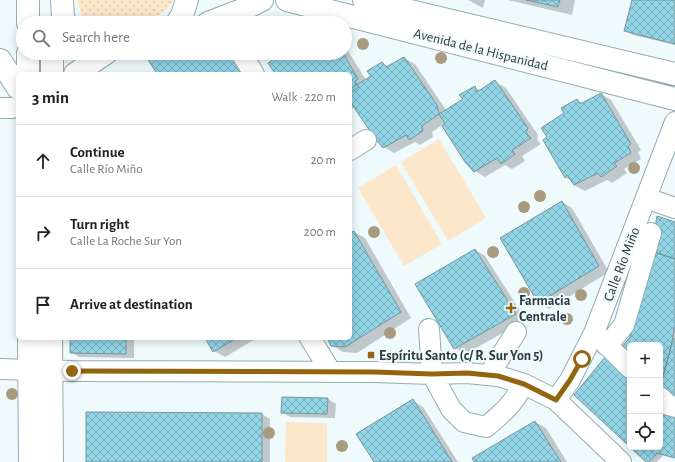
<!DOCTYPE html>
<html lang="en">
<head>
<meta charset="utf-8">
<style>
	body { margin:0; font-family:"Alegreya Sans",sans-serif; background:#f6f6f6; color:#222 }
	.controls { position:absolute; right:12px; bottom:12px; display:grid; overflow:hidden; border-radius:6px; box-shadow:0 2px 10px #0003 }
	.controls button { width:36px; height:36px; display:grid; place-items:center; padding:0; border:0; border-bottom:1px solid #e0e0e0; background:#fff; color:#222; font:20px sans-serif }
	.stop { position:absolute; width:12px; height:12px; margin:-9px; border:3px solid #926611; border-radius:50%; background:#fff }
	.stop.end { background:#926611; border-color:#fff; box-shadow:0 1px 4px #0008 }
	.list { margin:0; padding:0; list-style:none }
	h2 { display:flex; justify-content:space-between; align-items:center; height:52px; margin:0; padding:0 16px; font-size:17px }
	h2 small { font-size:13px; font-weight:400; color:#767676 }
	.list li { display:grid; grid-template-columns:26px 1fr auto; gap:12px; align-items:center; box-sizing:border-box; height:72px; padding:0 16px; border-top:1px solid #e0e0e0 }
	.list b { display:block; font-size:15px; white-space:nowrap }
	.list p { margin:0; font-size:13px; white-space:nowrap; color:#767676 }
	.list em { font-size:13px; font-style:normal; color:#767676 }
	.icon { flex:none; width:22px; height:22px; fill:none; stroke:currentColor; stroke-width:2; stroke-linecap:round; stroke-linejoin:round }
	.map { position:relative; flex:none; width:675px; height:462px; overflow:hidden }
	.search { position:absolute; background:#fff; box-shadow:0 2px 10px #0003; left:16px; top:16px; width:336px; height:44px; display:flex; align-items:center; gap:10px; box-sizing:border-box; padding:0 14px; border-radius:22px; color:#767676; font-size:15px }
	.panel { position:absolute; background:#fff; box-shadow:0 2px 10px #0003; left:16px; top:72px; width:336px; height:268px; border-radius:6px }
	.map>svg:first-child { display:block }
</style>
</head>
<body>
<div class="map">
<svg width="675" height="462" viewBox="0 0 675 462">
	<defs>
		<pattern id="grass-dots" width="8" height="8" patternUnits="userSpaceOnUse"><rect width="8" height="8" fill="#fce7cb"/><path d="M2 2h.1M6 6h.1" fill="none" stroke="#d8c7af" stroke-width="1.8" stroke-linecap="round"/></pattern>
		<pattern id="building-cross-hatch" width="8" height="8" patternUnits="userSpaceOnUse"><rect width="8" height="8" fill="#91d5e7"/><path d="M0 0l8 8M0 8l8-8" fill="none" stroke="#77aebc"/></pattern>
	</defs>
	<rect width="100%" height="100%" fill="#effafd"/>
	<path fill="url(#grass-dots)" d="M77,0H173C161,28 112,23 88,23L82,16Z"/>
	<path fill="#fce7cb" d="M439,139L486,218L448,241L401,162Z
		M396,165L442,244L404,266L358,188Z
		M286,422L327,423V462H285Z"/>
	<path fill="#0003" d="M468,0H485L483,8Z
		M508,0H575L572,15Z
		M633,0H675V45L633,35L625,30Z
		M345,46L366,80L372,77L382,63L389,67L404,58L415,64L446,110L465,99L475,88L481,91L495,82L506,88L538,135L537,140L541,144L522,156L525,161L512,169L505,165L485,177L475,171L445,123L432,132L433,137L420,145L415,142L394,153L384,147L355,107L350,110V74H273L285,53H345Z
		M601,94L611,100L641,150L638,152L641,159L624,169L627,173L612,183L607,180L585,191L574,185L572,181L565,177L548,137L565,113L577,100L583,103Z
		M562,202L572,208L609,272L549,309L539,303L501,238Z
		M675,223V398L660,388V345H630L623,348L631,337Z
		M354,232L365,238L411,318L357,353L343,352L332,345L328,338H350V235Z
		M475,250L485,256L526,320L465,354L455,348Z
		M71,338H134V358L79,357L71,352Z
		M206,338H257L225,357L214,351Z
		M328,399L336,404L335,418L290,417L282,412Z
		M413,401L423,407L458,462H375Z
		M262,414L270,419V462H87Z
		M675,415V458L663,455L657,462H647L632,447H660Z
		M535,422L546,428L567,462H476Z"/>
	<path fill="url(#building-cross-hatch)" stroke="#7b949b" d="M526,0H560L558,7Z
		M632,0H675V44L624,31Z
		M155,53H229L232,58L235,56L246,74H157L147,58Z
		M283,53H343L358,79L355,81L359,87L350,93V74H271L274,72L268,63Z
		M404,57L437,105L439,114L422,126L423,131L409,140L406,135L383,148L374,137L351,103L350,89L371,76L367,71L382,62L386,67Z
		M495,80L528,128L526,133L531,138L512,150L515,154L501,164L497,158L474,172L465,162L442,126L445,124L439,114L463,99L459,95L475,86L477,92Z
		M601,93L631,144L628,146L631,153L614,163L617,166L601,177L598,173L574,185L567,175L565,178L543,140L547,137L541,128L564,113L561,108L577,99L580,104Z
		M562,201L599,266L538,303L500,238Z
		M657,216L675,222V259L651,251Z
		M354,231L401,312L345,347L331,346L327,338H350V233Z
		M475,249L516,314L454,349L415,284Z
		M651,251L675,259V326L670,351L660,387V345H630V357L621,348L630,337Z
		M70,338H126V354L70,353Z
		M205,338H237L213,352Z
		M673,339H675V397L665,394L660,388Z
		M605,357L630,382V447L574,395Z
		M282,397L328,398L327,414L281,413Z
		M413,399L452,462H374L356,434Z
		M660,409L675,414V458L657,453L649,462H646L630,447H660Z
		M86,412L262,413V462H86Z
		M535,421L561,462H474L472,458Z"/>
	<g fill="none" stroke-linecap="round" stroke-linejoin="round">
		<g stroke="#93acb3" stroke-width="22">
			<path id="minor" d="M241,53L254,74
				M0,108H13
				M350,150L366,140
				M646,198L675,208
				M429,329L432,374L451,409L464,422L486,427C504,412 512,405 524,384
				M599,337L630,368
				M310,338L331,372
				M607,346L624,325L651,233
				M0,369L72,371L374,372L432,374L467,373L498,376L524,384L556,400L621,462
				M489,375L516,332
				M660,397L668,405L675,407
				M556,400L570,380L594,333L675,122"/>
		</g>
		<g stroke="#93acb3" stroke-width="24">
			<path id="major" d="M28,0V23
				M62,0L63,18L66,23
				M287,0L675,99
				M364,0L675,74
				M177,23L182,15L187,0
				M208,23L242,10L262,0
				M28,53V74
				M52,53V74
				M0,60L18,88
				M75,74L106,53
				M29,338L30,462
				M51,338L52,462"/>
		</g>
		<use href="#minor" stroke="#fff" stroke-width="20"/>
		<use href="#major" stroke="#fff" stroke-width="22"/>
	</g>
	<g fill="#a99b7e">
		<circle cx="363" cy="44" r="6"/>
		<circle cx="441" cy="58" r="6"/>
		<circle cx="634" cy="168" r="6"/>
		<circle cx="540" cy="196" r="6"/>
		<circle cx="524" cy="207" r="6"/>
		<circle cx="374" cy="232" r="6"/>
		<circle cx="493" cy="252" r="6"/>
		<circle cx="524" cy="293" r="6"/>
		<circle cx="581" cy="295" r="6"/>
		<circle cx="567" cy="319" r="6"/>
		<circle cx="390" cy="333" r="6"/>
		<circle cx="12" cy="394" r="6"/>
		<circle cx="269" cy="433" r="6"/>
		<circle cx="342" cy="446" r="6"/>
	</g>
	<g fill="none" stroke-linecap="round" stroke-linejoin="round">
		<path stroke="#926611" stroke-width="5" d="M72,371L374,372L432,374L467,373L498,376L524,384L556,400L570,380L582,359"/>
	</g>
	<g fill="#926611" stroke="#effafd" stroke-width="1.5">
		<path d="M509 302h4v4h4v4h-4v4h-4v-4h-4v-4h4z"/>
		<rect x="367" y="351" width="8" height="8" rx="2"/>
	</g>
	<g text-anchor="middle" stroke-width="4" stroke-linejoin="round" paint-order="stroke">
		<g font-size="14" fill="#2f393c" stroke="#effafd">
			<text transform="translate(481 49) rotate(14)" y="5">Avenida de la Hispanidad</text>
			<text transform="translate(621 264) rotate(-69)" y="5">Calle Río Miño</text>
		</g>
		<g font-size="14" font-weight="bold" fill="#2f393c" stroke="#effafd" text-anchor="start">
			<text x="519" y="305">Farmacia<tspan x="519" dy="16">Centrale</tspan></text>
			<text x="379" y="360">Espíritu Santo (c/ R. Sur Yon 5)</text>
		</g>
	</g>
</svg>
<div class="controls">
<button>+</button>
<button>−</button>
<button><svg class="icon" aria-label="locate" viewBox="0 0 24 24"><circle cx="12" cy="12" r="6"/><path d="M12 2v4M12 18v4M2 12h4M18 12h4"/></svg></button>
</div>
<div class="stop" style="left:582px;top:359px"></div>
<div class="stop end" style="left:72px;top:371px"></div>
<div class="search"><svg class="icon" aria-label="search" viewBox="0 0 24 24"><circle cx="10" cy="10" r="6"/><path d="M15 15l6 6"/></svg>Search here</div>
<section class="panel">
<h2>3 min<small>Walk · 220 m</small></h2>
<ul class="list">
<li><svg class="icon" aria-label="ahead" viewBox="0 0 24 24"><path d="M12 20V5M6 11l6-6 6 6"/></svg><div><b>Continue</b><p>Calle Río Miño</p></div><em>20 m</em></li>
<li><svg class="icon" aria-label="right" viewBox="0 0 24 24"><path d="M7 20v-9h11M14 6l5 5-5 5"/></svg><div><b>Turn right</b><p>Calle La Roche Sur Yon</p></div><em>200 m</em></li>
<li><svg class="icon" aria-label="arrive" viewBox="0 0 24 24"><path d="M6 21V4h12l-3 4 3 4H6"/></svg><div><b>Arrive at destination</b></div></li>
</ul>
</section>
</div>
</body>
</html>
